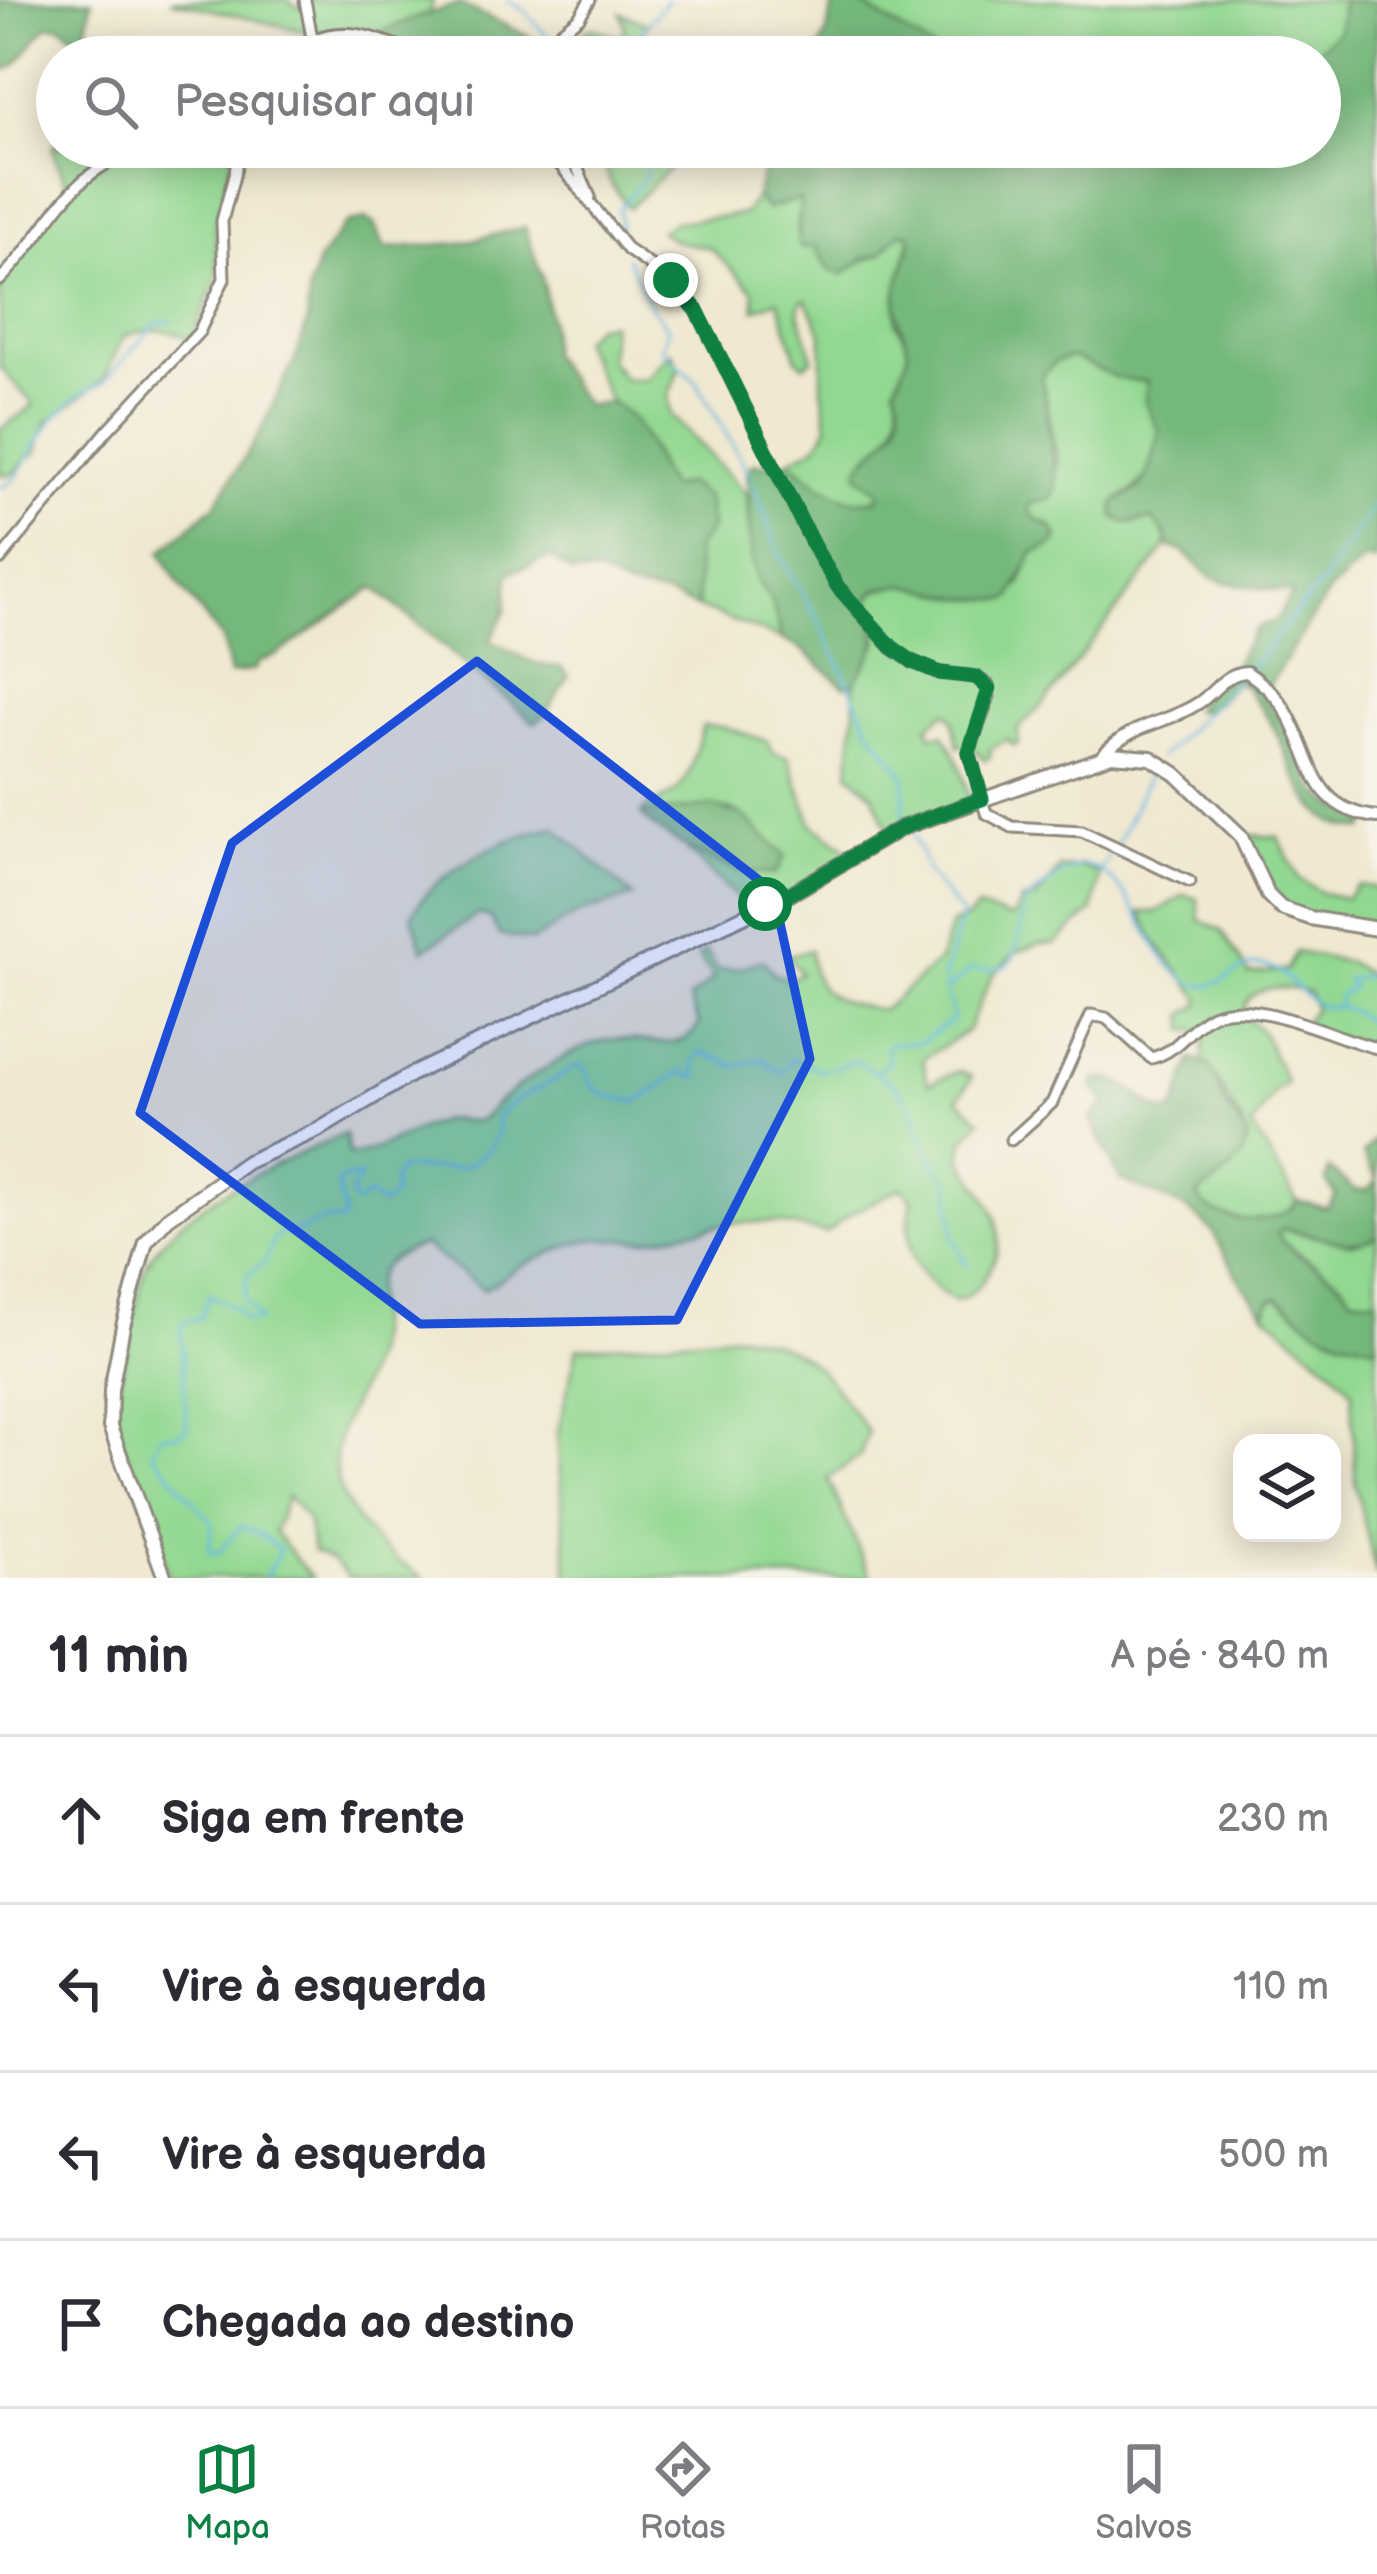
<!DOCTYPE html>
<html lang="pt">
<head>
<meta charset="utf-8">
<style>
	body { margin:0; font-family:"Balsamiq Sans",sans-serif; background:#f2f2f3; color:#2b2b33 }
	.controls { position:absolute; right:36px; bottom:36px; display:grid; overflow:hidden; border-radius:24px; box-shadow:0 6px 30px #0003 }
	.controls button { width:108px; height:108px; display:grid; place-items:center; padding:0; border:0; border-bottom:3px solid #e1e1e2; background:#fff; color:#2b2b33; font:60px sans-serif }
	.stop { position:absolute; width:36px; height:36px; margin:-27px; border:9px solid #0b8043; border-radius:50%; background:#fff }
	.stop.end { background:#0b8043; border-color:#fff; box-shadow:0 3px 12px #0008 }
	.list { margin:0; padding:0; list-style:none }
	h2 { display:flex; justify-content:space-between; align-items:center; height:156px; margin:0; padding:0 48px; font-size:51px }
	h2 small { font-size:39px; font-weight:400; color:#7c7c81 }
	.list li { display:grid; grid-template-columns:78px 1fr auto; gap:36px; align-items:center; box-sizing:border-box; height:168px; padding:0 48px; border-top:3px solid #e1e1e2 }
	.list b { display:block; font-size:45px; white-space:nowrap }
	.list em { font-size:39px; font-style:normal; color:#7c7c81 }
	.icon { flex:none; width:66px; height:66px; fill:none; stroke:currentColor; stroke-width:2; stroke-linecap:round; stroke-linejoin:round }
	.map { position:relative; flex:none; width:1377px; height:1578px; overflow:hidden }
	.search { position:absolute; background:#fff; box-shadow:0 6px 30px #0003; left:36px; right:36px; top:36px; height:132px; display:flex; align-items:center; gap:30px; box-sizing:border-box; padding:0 42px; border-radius:66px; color:#7c7c81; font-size:45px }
	.sheet { height:828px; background:#fff }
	nav { display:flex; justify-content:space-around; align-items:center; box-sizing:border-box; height:168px; border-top:3px solid #e1e1e2; background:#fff; font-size:33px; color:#7c7c81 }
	nav a { display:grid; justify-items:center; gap:6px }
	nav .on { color:#0b8043 }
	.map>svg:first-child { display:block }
</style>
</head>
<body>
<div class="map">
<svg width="1377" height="1578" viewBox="0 0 1377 1578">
	<rect width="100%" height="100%" fill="#f7f3e8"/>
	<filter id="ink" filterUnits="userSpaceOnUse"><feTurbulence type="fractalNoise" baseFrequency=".00833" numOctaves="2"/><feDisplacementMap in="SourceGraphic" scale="24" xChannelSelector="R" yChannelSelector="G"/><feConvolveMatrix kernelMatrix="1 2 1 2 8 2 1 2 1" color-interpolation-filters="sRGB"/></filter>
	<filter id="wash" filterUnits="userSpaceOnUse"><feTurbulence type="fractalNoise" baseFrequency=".004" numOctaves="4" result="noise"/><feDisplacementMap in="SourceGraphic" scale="48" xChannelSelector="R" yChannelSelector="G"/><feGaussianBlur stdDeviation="2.7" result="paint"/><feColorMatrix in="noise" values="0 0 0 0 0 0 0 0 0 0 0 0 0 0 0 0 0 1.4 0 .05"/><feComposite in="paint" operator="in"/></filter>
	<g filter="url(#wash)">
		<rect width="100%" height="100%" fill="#f0e8d0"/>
		<path fill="#92d891" stroke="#5e825e" stroke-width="3" d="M170,0H289L297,8L301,7L302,0H433L430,12L371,38H336L325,44L303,31Z
			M855,0H1342L1339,30L1311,57H944Z
			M621,13L649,24L633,44L642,57H566L562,54V44L592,28L617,37L622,35L625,26Z
			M57,142V147H230L232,161L215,226L218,277L191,341C174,327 143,328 123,337L104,379L46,423L37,453L27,458L15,473L0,475V430L34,405L0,367V276L68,188L52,148Z
			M587,147H685L671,167L629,208L610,182L603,160Z
			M756,197L767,209L800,199L797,237L814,246L827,267H854C863,259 868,260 878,255C890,249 891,236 905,232L911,236L897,294L896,324L908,340L909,356L895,385C907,417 893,438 866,457L864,479L880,491V498C844,510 816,481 789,461L817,445L828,426L822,389V333L806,300L801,301L799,313L813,358L804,365L797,359L778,300L755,309L754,291L710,248L675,241L660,231L675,222L744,214Z
			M611,323L610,360L624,379H645L671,352L680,368L668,397L671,415L746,494L752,559L759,583L772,602L782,639L698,608L696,546L700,539L679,487L670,488L665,483C654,455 639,415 610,402L581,340L596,325Z
			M1072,357L1115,377L1148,382C1143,404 1155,409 1158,428C1164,460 1144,487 1118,499L1133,523L1152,519L1166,535L1167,546L1044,703L1018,729V743L1014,746L1007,739L989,750L991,756L985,760L969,743L958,747L953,719L946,711L928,726L931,735L944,734C956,754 967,781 970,805L891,837L873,794L849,773L855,713L854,683L877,643V623L869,599C890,569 934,595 962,598C983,600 1000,593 1020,586L1033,553L1056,542L1051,525L1032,517L1029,504L1051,499L1057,461L1042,377L1054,361Z
			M703,726L724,727L767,741L774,753L789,758L812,824L859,858L801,896L758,918L688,851L690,848C714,862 744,876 773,874L785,856L742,815L730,809L641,814C650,801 664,802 675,792C693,776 695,748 703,726Z
			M555,827L633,897L577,914L533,941L499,935L491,918L479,914L423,950L412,915C433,872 509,834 555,827Z
			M1244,835L1278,837L1299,879L1322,893L1346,898L1358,885L1377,888V931C1341,924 1289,925 1271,888C1262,869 1256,852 1244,835Z
			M1084,867L1098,873L1099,878L1093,911L1055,944H1039L1015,953L992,976L967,1031L923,1059L928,1084L959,1071L972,1077L958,1099L981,1120L964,1140L961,1158C987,1200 1018,1229 984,1279C976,1290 967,1299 954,1301C909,1273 904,1248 912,1199L902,1187L850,1214L826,1233L772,1222L731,1223L644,1240L594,1239L570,1245L522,1265L484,1290L424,1245C350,1266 385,1299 372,1354C365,1385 346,1409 338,1439C322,1499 378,1551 424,1578H349L332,1560L313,1552L307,1519L287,1496L274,1532L312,1578H170L115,1420L118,1389L144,1271C171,1204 283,1162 345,1134L349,1155C384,1151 411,1128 445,1120C457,1117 470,1125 481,1119C488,1114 495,1105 501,1100C528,1078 581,1042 614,1039C643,1037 683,1056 699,1024L689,999L714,979L698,956L707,952L717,970L741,968L763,960L775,975L790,979L800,973L788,955L810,950C812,1001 841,1002 883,1010L939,961L951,924L967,919L978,908L1009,918L1014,916L1021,901L1036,899L1060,868Z
			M1184,895L1198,899L1200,920L1222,931L1249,974L1287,970L1296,952L1348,962L1370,976L1377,1004V1055L1373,1043C1347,1041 1319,1044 1305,1020L1314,1009L1309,993C1286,985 1243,983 1244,1016L1261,1031L1287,1083L1275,1091L1252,1126L1297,1201C1286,1228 1209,1226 1197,1195C1235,1167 1237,1175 1243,1123C1226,1104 1220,1076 1203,1061L1204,1037L1198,1031L1186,1030L1185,1014L1200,1005L1201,999L1156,942L1140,912H1158Z
			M1281,1229L1353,1244L1377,1236V1299L1351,1296L1342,1282L1281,1241L1278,1235Z
			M1277,1297L1316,1328L1342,1339L1377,1346V1576L1355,1484L1352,1391L1335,1371L1265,1313L1270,1300Z
			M742,1334C816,1349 825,1375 868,1432L860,1456L828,1478L871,1578H568L557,1436L577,1348Z"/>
		<path fill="#75b87b" stroke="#507253" stroke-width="3" d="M0,0H92L86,32L77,38L62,26L49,25C30,38 24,67 0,72Z
			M834,0H855L944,57H815L827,33Z
			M1342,0H1377V561L1365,559L1329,592L1264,693C1268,705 1277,713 1284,724C1312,774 1304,803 1368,817L1365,829C1308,832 1295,769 1275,730C1266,713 1254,698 1242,683L1233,684C1224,697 1210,714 1194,710L1212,678L1230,671L1255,629L1275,621L1293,593L1225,582L1211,577L1183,551L1167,546L1166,535L1152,519L1126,523L1114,517V504C1121,497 1131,495 1139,488C1149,479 1156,446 1159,432L1145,402L1147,382L1115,377L1072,357L1054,362L1042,377L1057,487L1051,499L1029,504C1028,523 1051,520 1058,536L1051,546L1033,553L1012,597L1007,600L963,598L906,585L877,589L869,599C880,645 880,642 854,683L844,686L803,650L782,639L772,602L759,583L752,559L747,471L754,463L775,465L789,461C817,482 843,509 880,498V491L859,475V468C879,436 914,435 895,385C923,333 895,346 897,297C897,277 908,262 911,242L909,234L900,233L880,254L865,258L843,274L831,271L814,246L801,248L798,244L800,199L767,209L756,197L770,147H1320V57H1311L1339,30Z
			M460,4L532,38L529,57H358L325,44C341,34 358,42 374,35C402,23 430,12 460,4Z
			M365,219L374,224L385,248L461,243L525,227L542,278L550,321V355L586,406L610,402C645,418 650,460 670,488L687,483L707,497L711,528L696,547L698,608L668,596L627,588L599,574L572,573L550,557L509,573L506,611L490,641C521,654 527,666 561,667L569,676L543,718L534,723L374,587L277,655L259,662L254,670L230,674L222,639L179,584L161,552L215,505L257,438L298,353L307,324L309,289L318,262L345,224Z
			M711,806L742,815L785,856L777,872C740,882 666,842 641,814Z
			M1192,1059L1210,1066L1225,1103L1248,1135C1244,1168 1220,1178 1197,1195C1209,1226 1286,1227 1297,1201L1327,1208L1336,1195L1326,1181L1329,1169L1355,1190H1368L1377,1180L1363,1154L1377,1137V1236C1343,1253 1315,1230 1281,1229L1278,1235C1297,1262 1335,1268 1351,1296L1377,1299V1346L1342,1339L1316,1328L1277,1297L1270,1300L1265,1313L1242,1284L1211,1229L1187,1209L1120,1179L1091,1119L1106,1103L1093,1087L1095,1080C1128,1073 1143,1109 1170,1113L1175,1109Z"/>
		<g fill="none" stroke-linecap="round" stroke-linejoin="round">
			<path stroke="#66b9e2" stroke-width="3" d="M508,0L525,11L547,36
				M553,39L567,57
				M623,57L625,40L639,35L667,0
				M620,234L619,208L642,182L648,168L639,147
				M627,258L649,304L668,328L662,350L696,381L749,473L781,557L820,623L871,731L901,770L906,781L903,813L907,820
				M0,488L15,479L52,420L81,394L103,383L156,323L172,322
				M1248,670L1323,581L1377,500
				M1160,758L1237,680
				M1118,842L1150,773
				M1101,869L1110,855
				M946,990L972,969C1029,977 1013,941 1025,902L1059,875L1081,865C1139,875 1143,958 1192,983C1215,995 1235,965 1260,965C1288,967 1296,995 1319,1005C1327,1009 1330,1006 1337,1007C1352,1009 1366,1021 1377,1030
				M1338,1006L1339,996L1352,987L1346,980L1377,974
				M877,1071L889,1062L886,1049L889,1044L921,1042L953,1019L944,976L962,916L928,873L913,833
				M265,1578L280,1550L257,1532L240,1527L219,1552L209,1553L212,1522L152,1453L160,1435L179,1434L187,1428L181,1328L186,1321L201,1318L209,1294L235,1308L248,1322L260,1320L245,1301L247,1275L265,1262L276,1236L305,1229L321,1220L343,1221C348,1208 334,1195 340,1180L361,1176L351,1192L353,1201L359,1203L368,1195L382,1205L394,1196L393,1180L400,1169C411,1168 456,1169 460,1168C479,1160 505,1142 496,1118C513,1094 554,1086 577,1065L583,1067C599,1103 603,1092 637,1102L681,1072L697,1078L694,1060L702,1052L735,1066L762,1059L781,1073L792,1059L823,1070L857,1061L896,1086L911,1107L928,1153L950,1184L954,1238L967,1266"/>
		</g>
	</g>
	<g filter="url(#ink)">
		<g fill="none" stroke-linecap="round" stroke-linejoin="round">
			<g stroke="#8e8a7e" stroke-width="15">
				<path id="minor" d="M305,0L312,38
					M289,57C332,15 376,38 424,57
					M529,57L579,17L590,0
					M546,147L628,250L671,280L697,311L813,545L838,587L892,648L913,662L940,673L976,677L988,685L989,696L969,752L986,813L1012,827L1082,831L1190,882
					M568,147L590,197
					M0,280C55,225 64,170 148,147
					M0,560L107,431L199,332L224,279L222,221L236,168V147
					M1011,1140L1052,1103L1091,1015L1106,1018L1151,1058C1179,1052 1189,1026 1212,1015C1255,996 1333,1038 1377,1048"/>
			</g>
			<g stroke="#8e8a7e" stroke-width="16">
				<path id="tertiary" d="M1101,757C1134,720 1165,726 1200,702C1216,691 1225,673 1247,672C1260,681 1273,692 1282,705C1314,752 1306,810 1377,817"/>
			</g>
			<g stroke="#8e8a7e" stroke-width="18">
				<path id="secondary" d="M165,1578L110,1427L111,1390L123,1326L146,1242L168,1218L247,1162L320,1129L412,1074L790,894L901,828L1111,755L1151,758L1176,774L1240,835L1268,895L1281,908L1310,918L1377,929"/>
			</g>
			<use href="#minor" stroke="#fff" stroke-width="9"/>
			<use href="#tertiary" stroke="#fff" stroke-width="10"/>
			<use href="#secondary" stroke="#fff" stroke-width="12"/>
		</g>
	</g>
	<g fill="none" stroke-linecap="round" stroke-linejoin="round" filter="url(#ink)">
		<path stroke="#0b8043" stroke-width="15" d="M671,280L697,310L813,545L838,587L892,647L913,662L940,673L976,677L989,689L969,752L982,799L901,828L790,894L765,904"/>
	</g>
	<path fill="#1d4ed8" fill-opacity="0.2" stroke="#1d4ed8" stroke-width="9" stroke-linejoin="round" d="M477,661L773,891L810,1059L677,1320L420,1324L140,1113L232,843Z"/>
</svg>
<div class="controls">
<button><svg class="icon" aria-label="layers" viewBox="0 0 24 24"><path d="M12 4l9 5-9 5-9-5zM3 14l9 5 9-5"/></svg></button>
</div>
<div class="stop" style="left:765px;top:904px"></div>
<div class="stop end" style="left:671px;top:280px"></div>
<div class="search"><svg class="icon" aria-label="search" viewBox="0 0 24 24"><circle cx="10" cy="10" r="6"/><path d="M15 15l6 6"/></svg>Pesquisar aqui</div>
</div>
<section class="sheet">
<h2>11 min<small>A pé · 840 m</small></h2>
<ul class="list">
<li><svg class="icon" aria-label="ahead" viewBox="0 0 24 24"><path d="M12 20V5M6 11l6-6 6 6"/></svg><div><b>Siga em frente</b></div><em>230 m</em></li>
<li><svg class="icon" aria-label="left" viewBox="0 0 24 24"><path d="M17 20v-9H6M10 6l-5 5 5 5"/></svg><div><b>Vire à esquerda</b></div><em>110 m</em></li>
<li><svg class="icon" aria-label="left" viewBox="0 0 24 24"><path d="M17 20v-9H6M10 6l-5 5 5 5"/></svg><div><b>Vire à esquerda</b></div><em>500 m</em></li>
<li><svg class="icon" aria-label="arrive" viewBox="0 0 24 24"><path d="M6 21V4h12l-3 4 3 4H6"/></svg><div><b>Chegada ao destino</b></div></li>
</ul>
</section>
<nav>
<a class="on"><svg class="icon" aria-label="map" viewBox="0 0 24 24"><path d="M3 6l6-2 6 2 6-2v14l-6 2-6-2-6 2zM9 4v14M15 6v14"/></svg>Mapa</a>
<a><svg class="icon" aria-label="directions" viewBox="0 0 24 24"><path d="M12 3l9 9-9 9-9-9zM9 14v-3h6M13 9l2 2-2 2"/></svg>Rotas</a>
<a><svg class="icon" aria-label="saved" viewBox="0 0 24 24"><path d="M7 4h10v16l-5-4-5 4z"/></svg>Salvos</a>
</nav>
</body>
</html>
